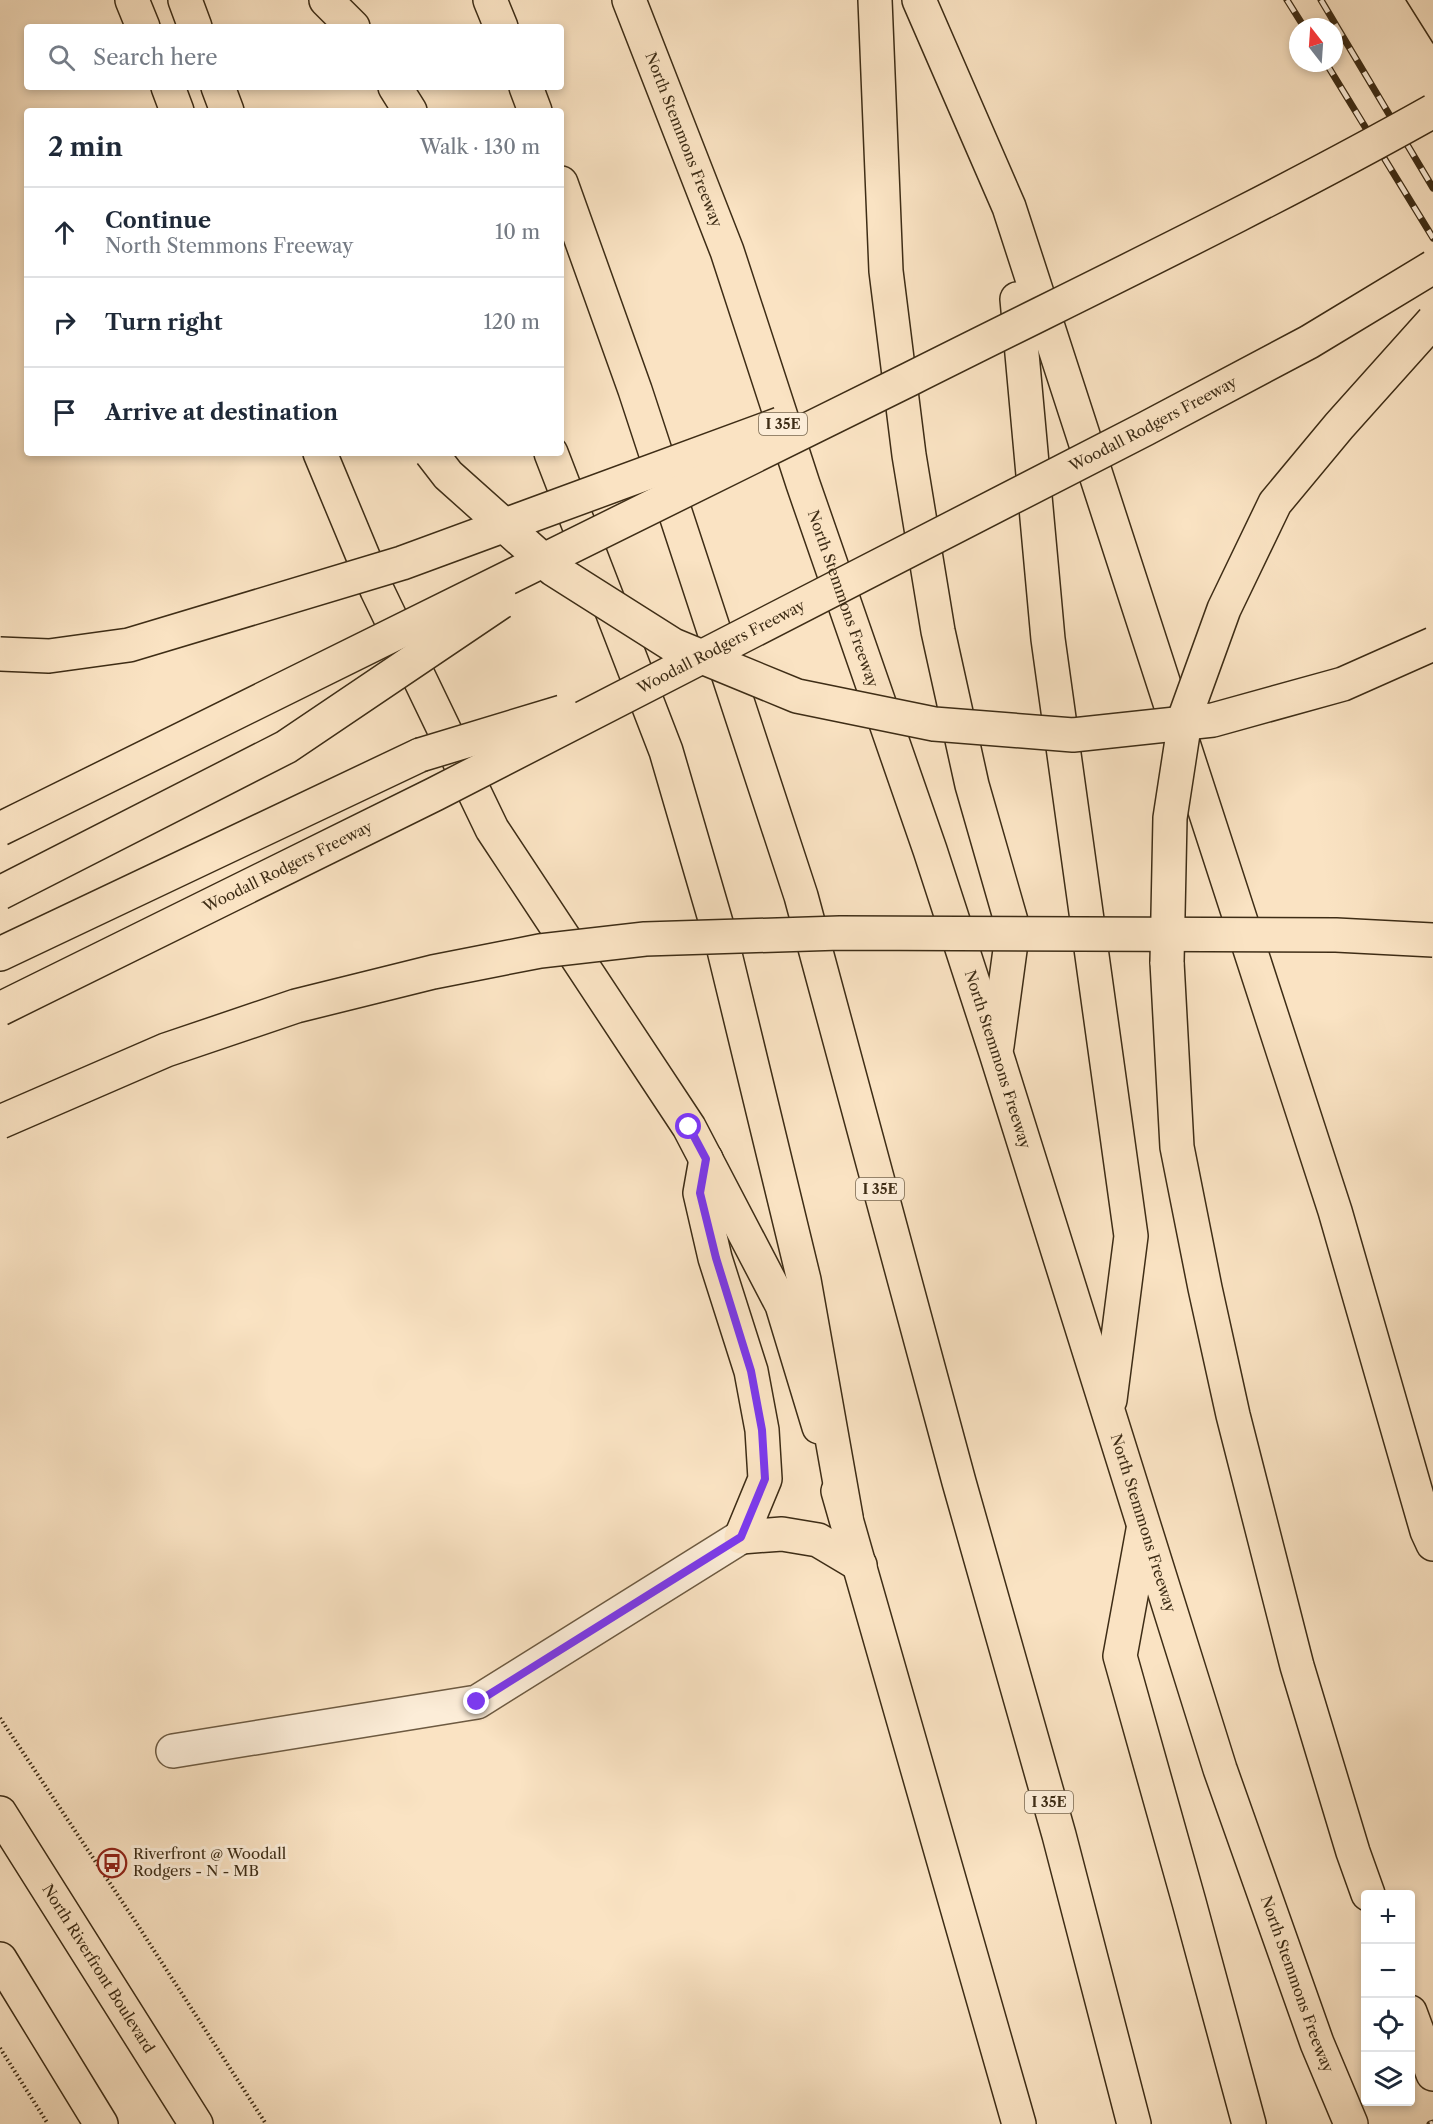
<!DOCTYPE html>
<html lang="en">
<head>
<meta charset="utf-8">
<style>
	body { margin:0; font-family:"Libre Caslon Text",serif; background:#f2f2f3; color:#1f2937 }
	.controls { position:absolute; right:18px; bottom:18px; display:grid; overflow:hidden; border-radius:6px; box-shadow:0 3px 9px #0003 }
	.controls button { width:54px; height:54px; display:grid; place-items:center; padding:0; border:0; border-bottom:2px solid #e0e1e3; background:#fff; color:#1f2937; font:30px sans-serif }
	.compass { position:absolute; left:1289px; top:18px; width:54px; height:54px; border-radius:50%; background:#fff; box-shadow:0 3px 9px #0003; rotate:343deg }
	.stop { position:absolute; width:18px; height:18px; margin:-14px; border:4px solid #7c3aed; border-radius:50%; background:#fff }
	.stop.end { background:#7c3aed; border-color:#fff; box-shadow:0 2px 6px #0008 }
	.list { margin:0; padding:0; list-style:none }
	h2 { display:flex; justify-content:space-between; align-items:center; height:78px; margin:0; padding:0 24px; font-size:26px }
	h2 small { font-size:20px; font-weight:400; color:#747a83 }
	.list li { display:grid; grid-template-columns:39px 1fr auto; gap:18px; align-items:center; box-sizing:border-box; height:90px; padding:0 24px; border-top:2px solid #e0e1e3 }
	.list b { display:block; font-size:22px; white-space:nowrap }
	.list p { margin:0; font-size:20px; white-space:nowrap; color:#747a83 }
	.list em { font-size:20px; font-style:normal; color:#747a83 }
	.icon { flex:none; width:33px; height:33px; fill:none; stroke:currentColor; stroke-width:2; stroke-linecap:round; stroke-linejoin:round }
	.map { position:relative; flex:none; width:1433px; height:2124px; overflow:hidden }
	.search { position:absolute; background:#fff; box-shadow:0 3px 9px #0003; left:24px; top:24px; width:540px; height:66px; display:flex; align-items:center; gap:15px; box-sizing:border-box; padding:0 21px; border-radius:6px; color:#747a83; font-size:22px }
	.panel { position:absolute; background:#fff; box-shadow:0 3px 9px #0003; left:24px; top:108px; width:540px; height:348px; border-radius:6px }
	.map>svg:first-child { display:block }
</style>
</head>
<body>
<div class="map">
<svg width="1433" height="2124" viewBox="0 0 1433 2124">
	<rect width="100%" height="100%" fill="#fae3c3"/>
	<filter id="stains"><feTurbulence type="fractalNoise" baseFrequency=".00333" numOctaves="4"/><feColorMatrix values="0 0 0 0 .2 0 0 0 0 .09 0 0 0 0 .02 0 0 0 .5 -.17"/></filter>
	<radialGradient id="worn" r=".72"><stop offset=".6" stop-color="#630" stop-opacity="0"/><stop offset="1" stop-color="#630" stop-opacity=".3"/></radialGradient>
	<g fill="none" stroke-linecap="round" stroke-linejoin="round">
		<g stroke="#6d5a41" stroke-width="36">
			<path id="minor" d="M173,1751L477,1702L741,1537"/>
		</g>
		<g stroke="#3e2d16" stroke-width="36">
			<g id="major">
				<path d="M132,0L143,27"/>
				<path d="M168,87L177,111"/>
				<path d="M320,453L377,590L492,829L689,1127L782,1305L819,1427"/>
				<path d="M706,1159L700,1193L715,1258L751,1371L762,1430L765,1479L741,1537L782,1534L818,1540L860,1565"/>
				<path d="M838,1491L1019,2124"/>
				<path id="s1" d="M0,1813L196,2124"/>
				<path d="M0,1959L101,2124"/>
			</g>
		</g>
		<g stroke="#3e2d16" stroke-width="36">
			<g id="highway">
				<path d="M185,0L195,27"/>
				<path d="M326,0L353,27"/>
				<path d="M490,0L501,27"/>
				<path id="s2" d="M629,0L727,251L803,484L930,850L996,1053L1220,1769L1317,2043L1351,2124"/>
				<path d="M875,0L886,271L909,455L938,631L972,785L1013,928L997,1046"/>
				<path d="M919,0L1009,207L1335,1211L1427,1531L1433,1544"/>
				<path d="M218,87L227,111"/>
				<path d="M395,87L410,111"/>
				<path d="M526,87L535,111"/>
				<path d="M561,183L635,390L801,896L959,1482L1059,1835L1134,2124"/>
				<path d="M1017,299L1048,639L1131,1236L1110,1400"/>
				<path d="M551,453L666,751L724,950L804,1280L846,1517"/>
				<path d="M0,954L420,755"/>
				<path d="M1167,962L1177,1147L1205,1288L1233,1415L1297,1666L1353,1852L1368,1894"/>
				<path d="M1143,1530L1120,1656L1189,1902L1249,2124"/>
				<path d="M1410,2012L1433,2074"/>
			</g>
		</g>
		<path stroke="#3e2d16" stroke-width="4" stroke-dasharray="1.5 3" stroke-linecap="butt" d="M0,1718L135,1921L266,2124
			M0,2048L48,2124"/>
		<use href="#minor" stroke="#fcedd8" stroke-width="33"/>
		<use href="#major" stroke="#fae3c3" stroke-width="33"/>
		<use href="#highway" stroke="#fae3c3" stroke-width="33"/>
		<path stroke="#3e2d16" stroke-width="1.5" d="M1406,0L1433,43"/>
		<g stroke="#3e2d16" stroke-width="7">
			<path id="rail" d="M1287,0L1304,27
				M1321,0L1433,188
				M1326,63L1433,238
				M1430,2124L1433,2123"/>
		</g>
		<use href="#rail" stroke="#fcedd8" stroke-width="4.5" stroke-dasharray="14" stroke-linecap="butt"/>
		<g stroke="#3e2d16" stroke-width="36" stroke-linecap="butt">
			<g id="highway-bridge">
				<path d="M431,453L448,475L553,569L673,645L797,696L934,724L1073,735L1213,720L1343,684L1433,644"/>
				<path d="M0,654L49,656L129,645L402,563L780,424"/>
				<path d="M420,755L562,712"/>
				<path d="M0,829C304,681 607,531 910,379C1085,291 1262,207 1433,111"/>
				<path d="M0,893L286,747L501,602"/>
				<path d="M1167,962L1170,818L1186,714L1224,609L1275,503L1339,426L1433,321"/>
				<path id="s3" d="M0,1009L435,794L1145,429L1309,342L1433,267"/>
				<path d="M0,1122L166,1050L296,1006L433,972L540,951L645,939L840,933L1336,935L1433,940"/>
			</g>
		</g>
		<use href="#highway-bridge" stroke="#fae3c3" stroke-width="33"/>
	</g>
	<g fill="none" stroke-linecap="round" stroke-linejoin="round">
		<path stroke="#7c3aed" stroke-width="8" d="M477,1702L741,1537L765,1479L762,1430L751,1371L716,1258L700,1193L706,1159L689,1127"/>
	</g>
	<defs>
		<g id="bus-ring" transform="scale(1.5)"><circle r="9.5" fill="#fcedd8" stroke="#8f2418" stroke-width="1.5"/><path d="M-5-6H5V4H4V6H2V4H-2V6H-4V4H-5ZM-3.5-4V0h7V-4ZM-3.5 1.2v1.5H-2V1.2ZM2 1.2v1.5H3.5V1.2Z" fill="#8f2418"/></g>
	</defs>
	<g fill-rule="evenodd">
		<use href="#bus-ring" x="112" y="1863"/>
	</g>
	<g text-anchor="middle" stroke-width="6" stroke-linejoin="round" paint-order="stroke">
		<g fill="#fcedd8" stroke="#776750" stroke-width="1.5">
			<rect x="759" y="413" width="48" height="22" rx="4.5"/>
			<rect x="856" y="1178" width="48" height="22" rx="4.5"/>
			<rect x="1025" y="1791" width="48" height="22" rx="4.5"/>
		</g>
		<g font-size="14" font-weight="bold" fill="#3e2d16">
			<text x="783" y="429">I 35E</text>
			<text x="880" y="1194">I 35E</text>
			<text x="1049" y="1807">I 35E</text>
		</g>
		<g font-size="15" fill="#3e2d16" stroke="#fcedd8">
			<text dy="5" stroke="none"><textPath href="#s2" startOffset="150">North Stemmons Freeway</textPath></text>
			<text dy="5" stroke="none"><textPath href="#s3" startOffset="1293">Woodall Rodgers Freeway</textPath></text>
			<text dy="5" stroke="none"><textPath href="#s2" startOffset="636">North Stemmons Freeway</textPath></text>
			<text dy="5" stroke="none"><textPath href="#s3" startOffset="807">Woodall Rodgers Freeway</textPath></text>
			<text dy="5" stroke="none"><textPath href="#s3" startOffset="321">Woodall Rodgers Freeway</textPath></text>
			<text dy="5" stroke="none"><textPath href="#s2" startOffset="1122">North Stemmons Freeway</textPath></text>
			<text dy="5" stroke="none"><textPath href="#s2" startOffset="1608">North Stemmons Freeway</textPath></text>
			<text dy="5" stroke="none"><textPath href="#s1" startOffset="184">North Riverfront Boulevard</textPath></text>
			<text dy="5" stroke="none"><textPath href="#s2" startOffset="2094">North Stemmons Freeway</textPath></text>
		</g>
		<g font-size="15" fill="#3e2d16" stroke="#fcedd8" text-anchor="start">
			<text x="133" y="1859">Riverfront @ Woodall<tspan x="133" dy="17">Rodgers - N - MB</tspan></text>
		</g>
	</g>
	<rect width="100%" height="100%" filter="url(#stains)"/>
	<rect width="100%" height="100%" fill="url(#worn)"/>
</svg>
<div class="controls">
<button>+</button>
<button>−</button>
<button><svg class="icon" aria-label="locate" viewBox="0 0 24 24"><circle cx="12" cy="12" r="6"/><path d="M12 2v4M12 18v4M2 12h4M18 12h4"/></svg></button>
<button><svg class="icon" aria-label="layers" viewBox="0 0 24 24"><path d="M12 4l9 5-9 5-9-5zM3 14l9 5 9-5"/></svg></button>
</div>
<svg class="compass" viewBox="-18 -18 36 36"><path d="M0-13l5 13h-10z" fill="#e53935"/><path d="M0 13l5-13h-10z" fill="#747a83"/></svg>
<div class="stop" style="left:689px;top:1127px"></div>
<div class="stop end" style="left:477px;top:1702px"></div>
<div class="search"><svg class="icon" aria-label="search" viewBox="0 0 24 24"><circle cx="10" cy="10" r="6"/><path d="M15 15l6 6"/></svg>Search here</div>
<section class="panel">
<h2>2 min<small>Walk · 130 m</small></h2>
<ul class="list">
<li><svg class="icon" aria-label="ahead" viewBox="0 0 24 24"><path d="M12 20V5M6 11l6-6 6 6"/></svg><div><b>Continue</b><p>North Stemmons Freeway</p></div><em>10 m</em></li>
<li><svg class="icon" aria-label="right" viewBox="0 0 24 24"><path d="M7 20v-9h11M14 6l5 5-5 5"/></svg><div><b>Turn right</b></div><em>120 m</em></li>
<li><svg class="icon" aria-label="arrive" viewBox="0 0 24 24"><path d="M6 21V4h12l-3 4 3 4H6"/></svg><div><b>Arrive at destination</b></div></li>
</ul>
</section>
</div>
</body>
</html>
